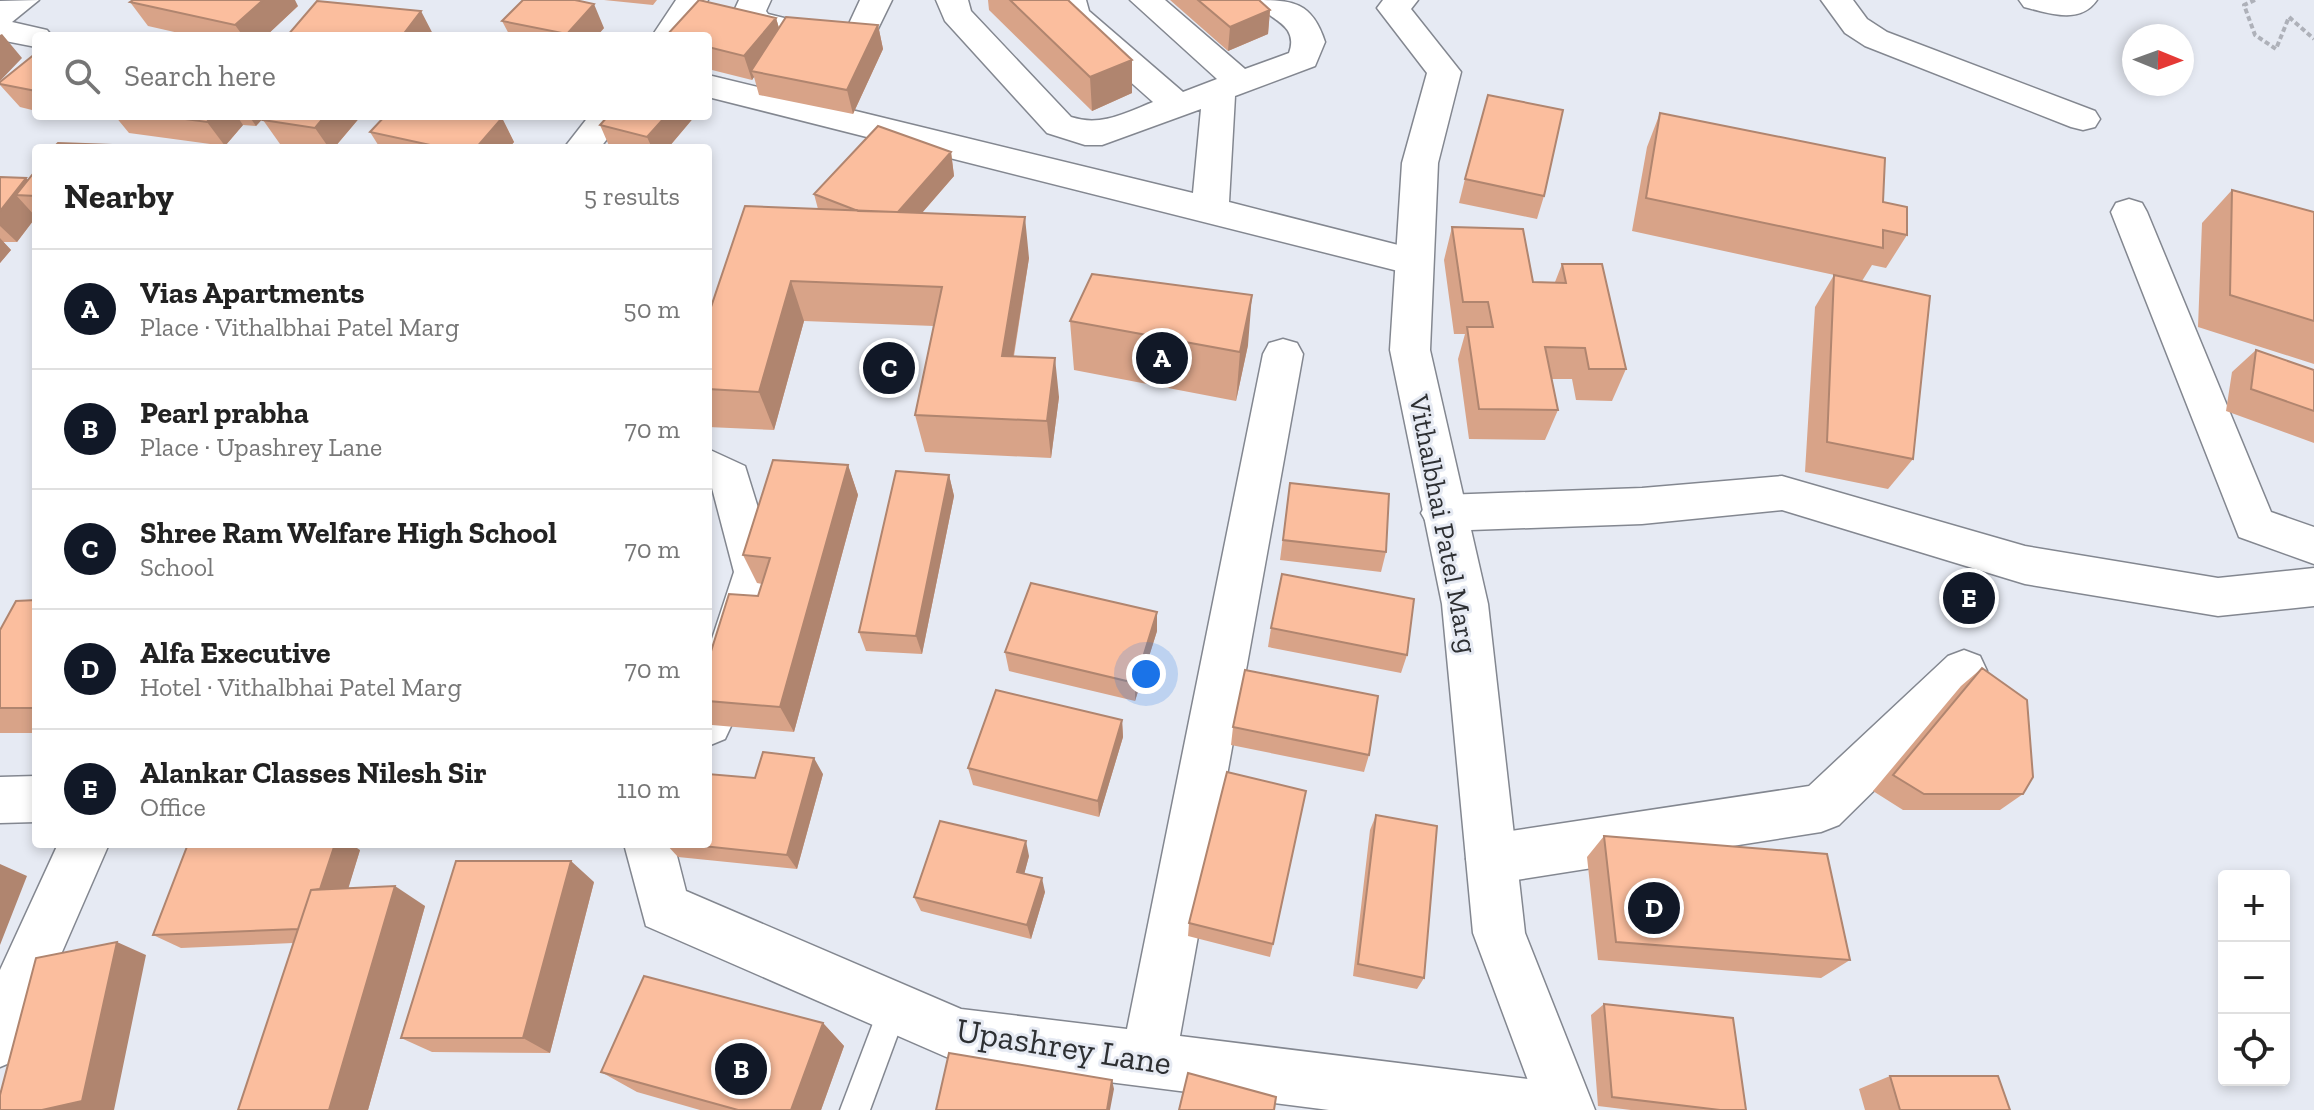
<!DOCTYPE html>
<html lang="en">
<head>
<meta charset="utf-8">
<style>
	body { margin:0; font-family:"Zilla Slab",serif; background:#f6f6f6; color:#222 }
	.controls { position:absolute; right:24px; bottom:24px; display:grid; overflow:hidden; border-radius:8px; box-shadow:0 4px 12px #0003 }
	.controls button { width:72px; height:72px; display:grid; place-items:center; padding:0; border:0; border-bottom:2px solid #e0e0e0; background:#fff; color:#222; font:40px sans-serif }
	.compass { position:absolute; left:2122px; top:24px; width:72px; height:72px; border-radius:50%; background:#fff; box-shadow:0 4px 12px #0003; rotate:91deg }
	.you { position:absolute; left:1146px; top:674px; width:28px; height:28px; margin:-20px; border:6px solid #fff; border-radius:50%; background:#1a73e8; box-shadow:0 0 0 12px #1a73e833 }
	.badge { display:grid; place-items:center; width:52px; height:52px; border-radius:50%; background:#111827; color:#fff; font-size:26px; font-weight:700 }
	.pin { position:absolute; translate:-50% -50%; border:4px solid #fff; box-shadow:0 2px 8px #0006 }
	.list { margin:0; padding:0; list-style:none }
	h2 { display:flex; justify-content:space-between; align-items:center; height:104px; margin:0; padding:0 32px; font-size:34px }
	h2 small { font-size:26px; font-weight:400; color:#767676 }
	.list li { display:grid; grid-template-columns:52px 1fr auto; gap:24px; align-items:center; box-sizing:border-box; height:120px; padding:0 32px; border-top:2px solid #e0e0e0 }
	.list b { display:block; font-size:30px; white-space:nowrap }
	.list p { margin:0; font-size:26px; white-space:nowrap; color:#767676 }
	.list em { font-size:26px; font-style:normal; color:#767676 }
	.icon { flex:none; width:44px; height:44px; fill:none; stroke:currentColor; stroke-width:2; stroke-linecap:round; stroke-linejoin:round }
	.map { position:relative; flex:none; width:2314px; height:1110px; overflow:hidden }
	.search { position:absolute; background:#fff; box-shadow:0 4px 12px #0003; left:32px; top:32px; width:680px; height:88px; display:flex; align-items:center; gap:20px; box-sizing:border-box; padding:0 28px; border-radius:8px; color:#767676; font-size:30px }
	.panel { position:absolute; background:#fff; box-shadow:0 4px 12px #0003; left:32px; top:144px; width:680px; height:704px; border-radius:8px }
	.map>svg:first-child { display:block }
</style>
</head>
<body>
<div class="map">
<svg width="2314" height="1110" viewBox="0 0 2314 1110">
	<rect width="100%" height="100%" fill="#e6eaf3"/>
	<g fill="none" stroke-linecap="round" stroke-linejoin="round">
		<g stroke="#838790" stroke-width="3">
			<path id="lane" d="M893,992L903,997L908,1007L870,1110H840L883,997Z"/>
		</g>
		<g stroke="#838790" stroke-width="3">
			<path id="street" d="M39,0L12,22L47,30L52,36H36V47L0,40V1Z
				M676,0H708L684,36H652Z
				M739,0H771L766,11L768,14L841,32L847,28L860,0H892L872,41L846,53L746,28L733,13Z
				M936,0H968L971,11L1071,117C1101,127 1125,113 1153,102L1063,22L1054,0H1086L1089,11L1183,92L1217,79L1130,0H1165L1245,69L1289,53C1300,23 1267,20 1253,0C1292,0 1312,1 1325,42L1315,66L1235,96L1229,202L1414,249L1427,253L1433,262L1427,271L1414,275L708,97V75L1193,193L1201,109L1102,145H1085L1047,133L945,21Z
				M1821,0H1853L1867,19L1887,32L2095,111L2100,119L2095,127L2083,130L2071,127L1865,46L1845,33Z
				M2019,0H2097C2080,25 2048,13 2024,7Z
				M589,116H625L600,148H564Z
				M2129,199L2142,203L2147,212L2271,512L2314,527V564L2239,537L2111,212L2116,203Z
				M1283,339L1297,343L1303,354L1180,1036L1552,1082L1572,1090L1580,1110H1329L960,1063L646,926L624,844H674L686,891L961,1009L1127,1029L1263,354L1269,343Z
				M708,449L745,466L778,572L732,724L725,739L708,746V651L734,572L712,488L708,486Z
				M1782,476L2025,546L2218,578L2314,568V606L2218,616L2025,584L1782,510L1642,524L1443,531L1428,525L1421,513L1428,501L1443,495L1642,488Z
				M1964,650L1980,656L1987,671L1980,686L1839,825L1821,832L1491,884L1473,876L1466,859L1473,842L1491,834L1809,786L1948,656Z
				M36,776V822L0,823V777Z
				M58,844H109L35,1014L19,1059L0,1067V970Z"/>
		</g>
		<g stroke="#838790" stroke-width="3">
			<path id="secondary" d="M1383,0H1418L1411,9L1461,72L1438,163L1430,350L1488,604L1525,933L1595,1110H1539L1473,933L1442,604L1390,350L1402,163L1427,73L1377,8Z"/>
		</g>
		<path stroke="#aeb1b9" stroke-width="4" stroke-dasharray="5 3" stroke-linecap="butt" d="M2255,0L2244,5L2255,35L2276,49L2289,17L2314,39"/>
		<use href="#lane" fill="#fff" fill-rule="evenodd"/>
		<use href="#street" fill="#fff" fill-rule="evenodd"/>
		<use href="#secondary" fill="#fff" fill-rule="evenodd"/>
	</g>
	<path fill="#d8a388" d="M604,0H657L653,5Z
		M988,0H1068L1132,60V93L1092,111L989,10Z
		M1170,0H1259L1270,10L1268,34L1228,51Z
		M130,2L298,6L266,36H192L148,26Z
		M776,18L779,28L878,25L883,49L853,114L759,95L754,77L752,80L708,69V36Z
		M502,21L604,28L597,36H510Z
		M36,53V111L20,107L0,85V82Z
		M1660,113L1883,202L1907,235L1886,268L1872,265L1862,281L1632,231L1647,147Z
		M60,116H80L76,120Z
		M115,116H265L256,126L243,125L225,146L129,133Z
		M361,116L334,148H309L280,144L263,120Z
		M695,116L668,148H610L600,125Z
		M502,118L514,142L509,148H380L370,132Z
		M951,152L954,176L922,213L1029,258L1014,356L1059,397L1051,458L925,452L915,415L934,326L804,321L774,430L708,427V316L818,209L814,194Z
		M36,170V217L17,242H3L11,250L0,263V177L26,178L28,180Z
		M1465,179L1544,196L1537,219L1459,203Z
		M2232,190L2314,212V364L2198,327L2202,223Z
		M1452,227L1533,282H1555L1562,264L1626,369L1612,401L1576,400L1572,379H1552L1558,410L1545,440L1469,439L1458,359L1465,334H1454L1444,260Z
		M1834,275L1913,459L1888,489L1805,472L1815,307Z
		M1070,321L1248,345L1236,401L1074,370Z
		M2256,350L2314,370V443L2226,411L2232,372Z
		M848,465L858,495L794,732L712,725L708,718V661L758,596L762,584L757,583L743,555Z
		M949,475L954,496L922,654L866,651L859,632Z
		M1290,483L1386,552L1381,572L1280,560Z
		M36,600V733H0V708Z
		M1271,628L1407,655L1401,673L1268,647Z
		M1157,631L1135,701L1009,671L1005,652Z
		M1982,668L2023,794L2000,810H1903L1873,791L1961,686Z
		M1122,720L1123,737L1099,817L973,785L968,768Z
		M1233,727L1369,755L1364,772L1231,745Z
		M823,774L797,869L678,857L666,844H708L755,778Z
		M1376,815L1424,978L1417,989L1353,976L1370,830Z
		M1604,836L1850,960L1821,978L1598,960L1587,857Z
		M360,850L348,888L425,906L368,1110H238L293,943L181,948L153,935Z
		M1029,856L1024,874L1045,892L1031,939L921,911L914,897Z
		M594,882L550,1053L432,1052L401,1038Z
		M1189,923L1273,944L1270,957L1188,936Z
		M1604,1004L1746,1110H1631L1598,1106L1591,1015Z
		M823,1023L844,1046L821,1110H700L637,1092L601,1072Z
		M1890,1076L2010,1110H1865L1859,1089Z"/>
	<path fill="#b0856f" d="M263,0H295L298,6L266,36H243L235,25Z
		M594,4L604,28L597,36H568L567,34Z
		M1270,10L1268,34L1228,51L1230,27Z
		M421,11L434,36H402Z
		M776,18L783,42L751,71L754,77L752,80L744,56Z
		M878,25L883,49L853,114L847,90Z
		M2,34L22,58L0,81V35Z
		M1132,60V93L1092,111L1090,77Z
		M212,116H237L243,125L225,146L207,122Z
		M249,116H265L256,126Z
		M325,116H361L334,148H329L315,128Z
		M666,116H695L668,148H652L647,137Z
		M502,118L514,142L509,148H476Z
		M951,152L954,176L894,245L889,222Z
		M26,178L36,188L16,195L36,217L17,242L0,226V211Z
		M1025,217L1029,258L1007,395L1002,356Z
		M0,238L11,250L0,263Z
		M791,281L804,321L774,430L759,392Z
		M1252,295L1248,345L1236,401L1240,352Z
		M1055,358L1059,397L1051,458L1047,421Z
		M848,465L858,495L794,732L780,707Z
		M949,475L954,496L922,654L916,636Z
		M1157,612V631L1135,701V683Z
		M1122,720L1123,737L1099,817L1098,801Z
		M814,758L823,774L797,869L787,855Z
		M1026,841L1029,856L1021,886L1017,872Z
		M335,844H351L360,850L332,942L307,929Z
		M571,861L594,882L550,1053L523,1038Z
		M0,864L27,876L0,945Z
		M1042,878L1045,892L1031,939L1027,925Z
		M395,886L425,906L368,1110H329Z
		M117,942L146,955L114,1110H42Z
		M823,1023L844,1046L821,1110H791Z
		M1112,1080L1114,1089L1110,1110H1107Z"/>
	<path fill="#fbbe9e" stroke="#b0856f" stroke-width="2" d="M133,0H263L235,25L130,2Z
		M523,0H575L594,4L567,34L502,21Z
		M699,0L776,18L744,56L708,47V36H666Z
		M1010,0H1068L1132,60L1090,77Z
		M1198,0H1259L1270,10L1230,27Z
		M317,1L421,11L402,36H287Z
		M786,17L878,25L847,90L751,71Z
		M36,53V91L0,84V82Z
		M1488,95L1563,110L1544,196L1465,179Z
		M1660,113L1885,158L1883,202L1907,207V235L1883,230V248L1646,198Z
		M163,116H212L207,122Z
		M267,116H325L315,128L263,120Z
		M385,116H491L502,118L476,148H444L370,132Z
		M608,116H666L647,137L600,125Z
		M878,126L951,152L898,212L858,211L814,194Z
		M58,143L138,146L137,148H53Z
		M36,170V196L16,195Z
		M0,177L26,178L0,211Z
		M2232,190L2314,212V321L2230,295Z
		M745,206L1025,217L1002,356L1055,358L1047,421L915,415L942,287L791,281L759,392L708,389V316Z
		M1452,227L1523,229L1533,282L1566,283L1562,264H1602L1626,369H1589L1585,348L1545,347L1558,410L1479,409L1467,327H1493L1488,302H1463Z
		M1092,274L1252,295L1240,352L1070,321Z
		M1834,275L1930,296L1913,459L1827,442Z
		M2256,350L2314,370V411L2251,389Z
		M773,460L848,465L780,707L708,701V661L729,594L758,596L770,558L743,555Z
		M896,471L949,475L916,636L859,632Z
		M1290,483L1389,494L1386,552L1283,540Z
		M1282,574L1414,599L1407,655L1271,628Z
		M1031,583L1157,612L1135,683L1005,652Z
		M36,600V708H0V630L16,601Z
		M1982,668L2027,700L2033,777L2023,794H1924L1893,775Z
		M1245,670L1378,696L1369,755L1233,727Z
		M996,690L1122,720L1098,801L968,768Z
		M763,752L814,758L787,855L684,844H708V774L755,778Z
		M1227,772L1306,791L1273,944L1189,923Z
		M1376,815L1437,826L1424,978L1358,964Z
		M940,821L1026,841L1017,872L1042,878L1027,925L914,897Z
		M1604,836L1827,854L1850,960L1616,942Z
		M188,844H335L320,889L311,890L298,929L153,935Z
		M456,861H571L523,1038H401Z
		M395,886L329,1110H238L311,890Z
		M117,942L82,1101L42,1110H0V1095L36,958Z
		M644,976L823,1023L791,1110H738L601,1072Z
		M1604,1004L1733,1018L1746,1110H1720L1612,1097Z
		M949,1053L1112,1080L1107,1110H936Z
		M1188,1073L1276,1097L1274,1110H1179Z
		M1890,1076H1998L2010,1110H1900Z"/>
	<g text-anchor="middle" stroke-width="6" stroke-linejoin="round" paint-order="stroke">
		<g font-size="28" fill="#2d2f32" stroke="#e6eaf3">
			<text transform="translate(1444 524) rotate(79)" y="10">Vithalbhai Patel Marg</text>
		</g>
		<g font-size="34" fill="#2d2f32" stroke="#e6eaf3">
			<text transform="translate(1064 1046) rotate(9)" y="12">Upashrey Lane</text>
		</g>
	</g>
</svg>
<div class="controls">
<button>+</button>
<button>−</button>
<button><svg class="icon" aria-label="locate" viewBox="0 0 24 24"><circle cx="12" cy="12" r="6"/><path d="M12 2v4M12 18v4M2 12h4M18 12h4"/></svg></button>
</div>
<svg class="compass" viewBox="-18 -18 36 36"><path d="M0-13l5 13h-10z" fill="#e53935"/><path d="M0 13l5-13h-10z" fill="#767676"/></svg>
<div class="you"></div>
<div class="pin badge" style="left:1162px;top:358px">A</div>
<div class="pin badge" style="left:741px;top:1069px">B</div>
<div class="pin badge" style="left:889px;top:368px">C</div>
<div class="pin badge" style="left:1654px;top:908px">D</div>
<div class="pin badge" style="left:1969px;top:598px">E</div>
<div class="search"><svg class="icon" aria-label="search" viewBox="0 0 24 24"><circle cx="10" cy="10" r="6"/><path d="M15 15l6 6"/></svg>Search here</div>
<section class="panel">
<h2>Nearby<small>5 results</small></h2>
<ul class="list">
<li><span class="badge">A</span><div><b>Vias Apartments</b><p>Place · Vithalbhai Patel Marg</p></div><em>50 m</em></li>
<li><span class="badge">B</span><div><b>Pearl prabha</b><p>Place · Upashrey Lane</p></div><em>70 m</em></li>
<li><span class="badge">C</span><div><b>Shree Ram Welfare High School</b><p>School</p></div><em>70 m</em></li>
<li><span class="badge">D</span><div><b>Alfa Executive</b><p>Hotel · Vithalbhai Patel Marg</p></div><em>70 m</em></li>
<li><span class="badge">E</span><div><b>Alankar Classes Nilesh Sir</b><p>Office</p></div><em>110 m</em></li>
</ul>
</section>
</div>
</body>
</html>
